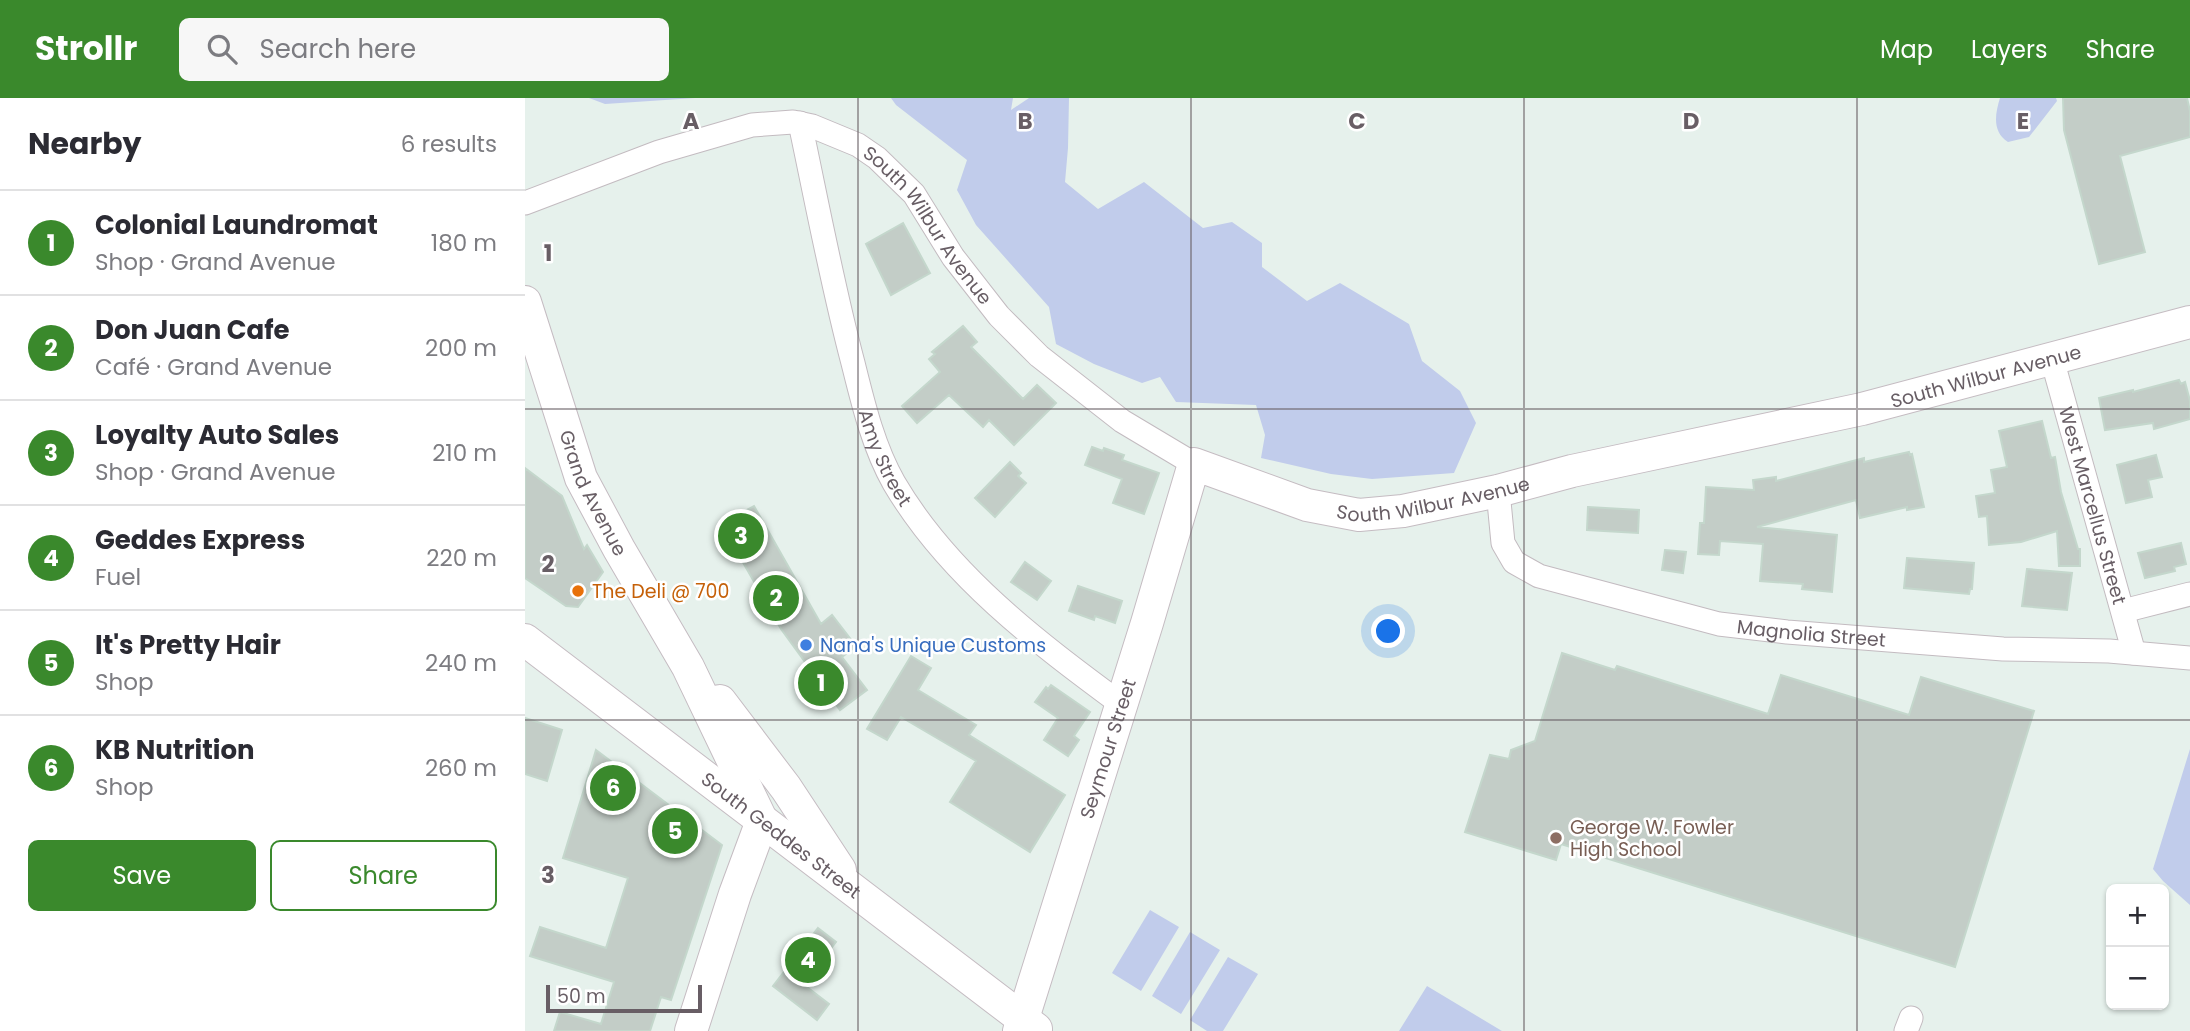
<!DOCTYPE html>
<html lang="en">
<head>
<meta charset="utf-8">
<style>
	body { margin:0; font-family:Poppins,sans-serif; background:#f7f7f7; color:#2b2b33 }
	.controls { position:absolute; right:21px; bottom:21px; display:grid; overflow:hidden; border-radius:10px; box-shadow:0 2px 5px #0004 }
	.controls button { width:63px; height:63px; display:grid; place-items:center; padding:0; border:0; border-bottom:2px solid #e1e1e2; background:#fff; color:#2b2b33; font:35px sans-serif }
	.scale { position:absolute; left:21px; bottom:18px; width:156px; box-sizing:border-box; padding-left:7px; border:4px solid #685e65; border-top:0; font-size:19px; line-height:24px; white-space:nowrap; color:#685e65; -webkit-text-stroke:5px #fff; paint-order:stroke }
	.you { position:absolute; left:864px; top:534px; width:24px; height:24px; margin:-18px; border:5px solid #fff; border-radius:50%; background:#1a73e8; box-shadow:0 0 0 10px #1a73e833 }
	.badge { display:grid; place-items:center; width:46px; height:46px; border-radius:50%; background:#3a892c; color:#fff; font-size:23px; font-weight:700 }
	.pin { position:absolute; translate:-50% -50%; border:4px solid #fff; box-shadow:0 2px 7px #0006 }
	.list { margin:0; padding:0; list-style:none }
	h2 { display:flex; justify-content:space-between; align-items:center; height:91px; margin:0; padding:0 28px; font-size:30px }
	h2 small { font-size:23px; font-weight:400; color:#7c7c81 }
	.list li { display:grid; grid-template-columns:46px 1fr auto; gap:21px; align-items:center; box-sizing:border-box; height:105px; padding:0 28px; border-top:2px solid #e1e1e2 }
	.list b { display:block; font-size:26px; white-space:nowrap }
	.list p { margin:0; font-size:23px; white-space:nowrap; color:#7c7c81 }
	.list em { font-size:23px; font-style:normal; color:#7c7c81 }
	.actions { display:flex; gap:14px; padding:21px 28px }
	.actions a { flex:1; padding:16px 0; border:2px solid #3a892c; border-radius:10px; text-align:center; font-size:24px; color:#3a892c }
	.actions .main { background:#3a892c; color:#fff }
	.icon { flex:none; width:38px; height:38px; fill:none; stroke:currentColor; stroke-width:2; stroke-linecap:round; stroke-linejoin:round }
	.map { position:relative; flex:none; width:1665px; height:933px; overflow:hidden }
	header { display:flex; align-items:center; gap:42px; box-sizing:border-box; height:98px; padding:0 35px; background:#3a892c; color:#fff }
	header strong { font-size:33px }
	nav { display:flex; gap:38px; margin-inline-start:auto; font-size:24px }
	.search { width:490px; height:63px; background:#f7f7f7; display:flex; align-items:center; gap:18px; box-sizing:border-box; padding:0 24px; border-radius:10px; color:#7c7c81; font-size:26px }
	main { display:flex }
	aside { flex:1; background:#fff }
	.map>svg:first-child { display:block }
</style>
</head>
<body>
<header>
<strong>Strollr</strong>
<div class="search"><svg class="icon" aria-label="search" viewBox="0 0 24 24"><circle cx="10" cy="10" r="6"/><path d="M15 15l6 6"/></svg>Search here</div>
<nav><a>Map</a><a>Layers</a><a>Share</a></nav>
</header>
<main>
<aside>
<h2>Nearby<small>6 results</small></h2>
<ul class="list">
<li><span class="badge">1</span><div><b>Colonial Laundromat</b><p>Shop · Grand Avenue</p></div><em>180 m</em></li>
<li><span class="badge">2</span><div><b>Don Juan Cafe</b><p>Café · Grand Avenue</p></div><em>200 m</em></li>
<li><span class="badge">3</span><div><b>Loyalty Auto Sales</b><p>Shop · Grand Avenue</p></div><em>210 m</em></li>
<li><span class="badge">4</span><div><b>Geddes Express</b><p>Fuel</p></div><em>220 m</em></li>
<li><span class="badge">5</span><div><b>It's Pretty Hair</b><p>Shop</p></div><em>240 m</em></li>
<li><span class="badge">6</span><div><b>KB Nutrition</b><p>Shop</p></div><em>260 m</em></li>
</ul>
<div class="actions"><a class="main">Save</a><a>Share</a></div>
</aside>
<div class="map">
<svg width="1665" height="933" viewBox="0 0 1665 933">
	<rect width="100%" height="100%" fill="#e6f1ec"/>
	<path fill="#c1cceb" d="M64,0H170L80,6Z
		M366,0H488L486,12L504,0H544L543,50L540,84L573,111L619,84L678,130L707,124L737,145V169L782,203L815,185L884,226L897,263L935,293L951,325L929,375L847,381L806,376L736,360L740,337L731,307L651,304L635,279L617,285L569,266L531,246L524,209L451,127L432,92L442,62L371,7Z
		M1475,0H1531L1532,3L1504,39L1483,44C1467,34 1470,16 1475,0Z
		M1665,651V807L1638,783L1628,771Z
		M625,812L654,829L616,893L587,875Z
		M665,834L695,852L656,916L627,898Z
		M703,859L733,876L698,933H682L665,922Z
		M902,888L977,933H874Z"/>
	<path fill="#c3cdc7" stroke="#c4d7cc" stroke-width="2" d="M1538,0H1662L1665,13V39L1595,58L1620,154L1574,166L1539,32Z
		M378,125L405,175L366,197L341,146Z
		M438,228L452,244L446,249L498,301L512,287L531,305L489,347L464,322L458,329L424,297L392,325L377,308L415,274L404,261L410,256L407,254Z
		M1654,282L1656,286L1660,284L1665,303V321L1629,331L1628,325L1580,332L1574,300L1608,292V294Z
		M1517,323L1526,360L1530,359L1536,394L1553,451H1555V468H1534L1532,433L1496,444L1464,447L1462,418L1454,419L1451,398L1470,395L1466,372L1482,369L1474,333Z
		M567,349L578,353L579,350L599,357L597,362L634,375L619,416L588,405L597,381L560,367Z
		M1384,354L1385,357L1387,356L1399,409L1382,412V409L1335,420L1331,402L1232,429L1312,437L1307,494L1277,491L1278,486L1235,483L1238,446L1195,443L1194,457L1173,456L1175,425H1179L1181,389L1229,392L1228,382L1251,379V383L1339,360V364Z
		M1631,357L1637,379L1623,382L1627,399L1601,405L1592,367Z
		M485,364L496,375L493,378L501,385L470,419L450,400Z
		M0,370L37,398L59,451L62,447L78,474L53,509L41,508L0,480Z
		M229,408L296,526L307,517L331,548L317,559L342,592L315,612L256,531L196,426Z
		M1063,409L1114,412L1113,435L1062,432Z
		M1656,445L1661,466L1649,469L1650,473L1620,480L1613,455Z
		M1140,452L1161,454L1158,475L1137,472Z
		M1382,460L1449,465L1447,491H1445L1444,496L1379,490Z
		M500,464L526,483L512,502L486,484Z
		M1502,471L1547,475L1542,512L1497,508Z
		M553,488L597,503L590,525L570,518L569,522L544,513Z
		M1037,555L1090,572L1092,568L1243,616L1256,577L1384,617L1396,579L1509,613L1430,869L1036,746L1031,762L940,734L965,657L984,661L986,652L1010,643Z
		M386,558L406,570L393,592L451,627L444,637L540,697L505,754L425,704L451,663L376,619L362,642L342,631Z
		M526,587L565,614L549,638L554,642L543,658L519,642L533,620L510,604L521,589L523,591Z
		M0,620L37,632L22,683L0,676Z
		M71,652L197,747L146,902L136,899L125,933H29L35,914L76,926L89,884L5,858L15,829L81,850L103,780L38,760Z
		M293,830L311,844L278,886L304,906L292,922L248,888Z"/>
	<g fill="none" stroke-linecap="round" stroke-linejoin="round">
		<g stroke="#c3bbc0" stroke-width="25">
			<g id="street">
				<path id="s1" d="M275,25C292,105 307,186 328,265C338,305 348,348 369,385C423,477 512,544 596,606"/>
				<path id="s2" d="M0,105L134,54L227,27L268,24L287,28L333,47L352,60L389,96L428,159L474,218L514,258L597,323L669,366"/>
				<path id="s3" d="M1527,261L1609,555"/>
				<path id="s4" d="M973,393L978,445L989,464L1014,478L1194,526L1262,534L1478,551L1584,553L1665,560"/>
				<path d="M1598,513L1665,496"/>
				<path d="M1381,933L1386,920"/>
			</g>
		</g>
		<g stroke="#c5bcc2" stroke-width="34">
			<g id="secondary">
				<path id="s5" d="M0,204L56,380L94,451L163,569L235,719"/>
				<path id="s6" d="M0,542L511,931"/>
				<path d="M195,603L261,690L315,772"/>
				<path d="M166,933L210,796L237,723"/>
				<path id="s7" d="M494,933L622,525L669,366L782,407L834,417L878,413L973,393L1047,373L1337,311L1665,224"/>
			</g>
		</g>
		<use href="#street" stroke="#fff" stroke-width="23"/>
		<use href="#secondary" stroke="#fff" stroke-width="32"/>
	</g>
	<path fill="none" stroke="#685e65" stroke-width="2" stroke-opacity="0.55" d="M333,0V933M666,0V933M999,0V933M1332,0V933M0,311H1665M0,622H1665"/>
	<circle fill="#e8710a" stroke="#fff" stroke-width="2.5" cx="53" cy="493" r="7"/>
	<circle fill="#3f7fe0" stroke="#fff" stroke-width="2.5" cx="281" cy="547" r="7"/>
	<circle fill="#8d6e63" stroke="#fff" stroke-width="2.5" cx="1031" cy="740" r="7"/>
	<g text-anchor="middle" stroke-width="5" stroke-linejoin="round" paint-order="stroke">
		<g font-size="19" fill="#685e65" stroke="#fff">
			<text dy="7" stroke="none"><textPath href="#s2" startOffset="458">South Wilbur Avenue</textPath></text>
			<text dy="7" stroke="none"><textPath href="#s7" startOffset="1409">South Wilbur Avenue</textPath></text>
			<text dy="7" stroke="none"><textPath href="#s1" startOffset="346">Amy Street</textPath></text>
			<text dy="7" stroke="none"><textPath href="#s5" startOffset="203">Grand Avenue</textPath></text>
			<text dy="7" stroke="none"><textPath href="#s7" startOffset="842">South Wilbur Avenue</textPath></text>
			<text dy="7" stroke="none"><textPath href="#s3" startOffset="152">West Marcellus Street</textPath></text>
			<text dy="7" stroke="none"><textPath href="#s4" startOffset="382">Magnolia Street</textPath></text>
			<text dy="7" stroke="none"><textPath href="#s7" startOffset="296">Seymour Street</textPath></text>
			<text dy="7" stroke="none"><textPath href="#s6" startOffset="322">South Geddes Street</textPath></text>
		</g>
		<g font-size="19" fill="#c56008" stroke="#fff" text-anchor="start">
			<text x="67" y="500">The Deli @ 700</text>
		</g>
		<g font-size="19" fill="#366cbe" stroke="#fff" text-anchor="start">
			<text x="295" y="554">Nana's Unique Customs</text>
		</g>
		<g font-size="19" fill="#785e54" stroke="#fff" text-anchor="start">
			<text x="1045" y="736">George W. Fowler<tspan x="1045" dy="22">High School</tspan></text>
		</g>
	</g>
	<g font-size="23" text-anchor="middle" font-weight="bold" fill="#685e65" stroke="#fff" stroke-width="5" stroke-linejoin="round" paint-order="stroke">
		<text x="166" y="31">A</text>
		<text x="500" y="31">B</text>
		<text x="832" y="31">C</text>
		<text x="1166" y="31">D</text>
		<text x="1498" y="31">E</text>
		<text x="23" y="163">1</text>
		<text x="23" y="474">2</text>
		<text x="23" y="785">3</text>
	</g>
</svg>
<div class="controls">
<button>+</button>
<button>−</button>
</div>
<div class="scale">50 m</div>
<div class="you"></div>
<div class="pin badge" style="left:296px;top:585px">1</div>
<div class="pin badge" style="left:251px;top:500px">2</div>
<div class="pin badge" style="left:216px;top:438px">3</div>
<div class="pin badge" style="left:283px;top:862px">4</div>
<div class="pin badge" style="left:150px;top:733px">5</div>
<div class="pin badge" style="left:88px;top:690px">6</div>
</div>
</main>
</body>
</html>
